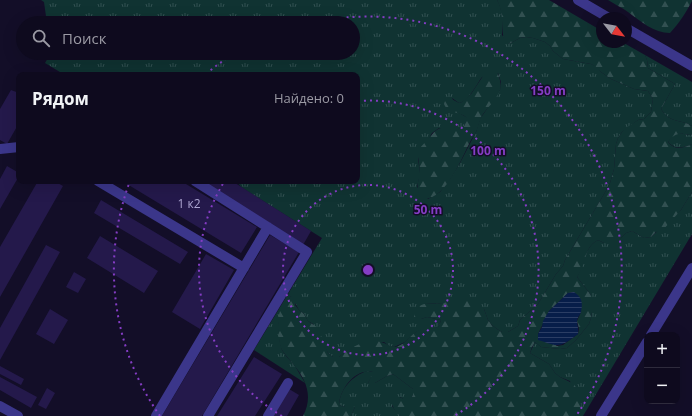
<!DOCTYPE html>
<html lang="ru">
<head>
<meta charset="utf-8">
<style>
	body { margin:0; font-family:"Open Sans",sans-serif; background:#171327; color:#f1f3f6 }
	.controls { position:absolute; right:12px; bottom:12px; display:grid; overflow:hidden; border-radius:8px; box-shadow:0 4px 16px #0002 }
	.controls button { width:36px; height:36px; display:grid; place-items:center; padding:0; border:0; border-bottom:1px solid #2e2b3c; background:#0e0a1e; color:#f1f3f6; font:20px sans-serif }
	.compass { position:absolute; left:596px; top:12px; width:36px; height:36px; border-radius:50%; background:#0e0a1e; box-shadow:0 4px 16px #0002; rotate:121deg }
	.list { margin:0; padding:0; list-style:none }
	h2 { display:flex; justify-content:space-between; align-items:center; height:52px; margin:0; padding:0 16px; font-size:17px }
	h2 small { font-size:13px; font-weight:400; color:#9b9aa4 }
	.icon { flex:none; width:22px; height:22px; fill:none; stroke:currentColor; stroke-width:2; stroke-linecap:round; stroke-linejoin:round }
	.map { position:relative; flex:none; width:692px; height:416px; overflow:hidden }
	.search { position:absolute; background:#0e0a1e; box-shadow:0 4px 16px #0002; left:16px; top:16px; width:344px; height:44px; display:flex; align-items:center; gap:10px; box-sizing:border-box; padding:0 14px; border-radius:22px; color:#9b9aa4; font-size:15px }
	.panel { position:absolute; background:#0e0a1e; box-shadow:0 4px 16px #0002; left:16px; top:72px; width:344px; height:112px; border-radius:8px }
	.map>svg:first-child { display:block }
</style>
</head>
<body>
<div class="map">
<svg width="692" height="416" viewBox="0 0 692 416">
	<defs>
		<pattern id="grass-tufts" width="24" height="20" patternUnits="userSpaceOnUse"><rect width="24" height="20" fill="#103332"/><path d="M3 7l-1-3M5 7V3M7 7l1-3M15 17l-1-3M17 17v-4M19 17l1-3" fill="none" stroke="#325051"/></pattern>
		<pattern id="forest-firs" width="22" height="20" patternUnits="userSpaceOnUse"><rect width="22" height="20" fill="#103332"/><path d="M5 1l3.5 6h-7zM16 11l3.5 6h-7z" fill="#325051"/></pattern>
		<pattern id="water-rules" width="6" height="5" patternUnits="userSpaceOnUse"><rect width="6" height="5" fill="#071d49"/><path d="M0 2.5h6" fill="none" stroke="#2b3d64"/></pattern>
	</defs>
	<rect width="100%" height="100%" fill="#130e28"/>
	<path fill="url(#grass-tufts)" fill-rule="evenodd" d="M41,0H497C503,10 503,23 502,35L509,44L520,38L526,37L533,38L545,42L550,46L553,51L563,59L591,64L597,67L601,72L611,79L634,89L648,91L653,99L651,112L644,119L638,120L622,132L618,138L616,144L614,169L610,183L607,189L565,260L563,266L556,274L538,304L520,320L518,326L508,332H502L497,329L492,325L488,320L484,309L444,303L424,304L421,319L427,317L441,320L439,326L434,329H422L416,332L405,342L394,347L389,346L384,342H367L355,347L344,353L339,357H333L328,353L313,324L308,321L304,314L299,310L291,296L288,301L278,324L280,343L282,350L286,356L295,366L305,383L254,350L322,238L241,187L236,181H357V75H65L45,63L51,53H353V23H47L44,2ZM498,73L501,82L500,90L480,119L476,132L460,163L450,179L443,188L440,192L428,199L417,187L420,174L418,158L432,133L439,128L451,130L455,132L464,126L468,118L459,113L452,98L459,103C469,101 476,85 482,77Z
		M645,55L692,82V126C685,121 675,122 668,117C665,115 663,112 661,109L675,84L648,68L647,60Z
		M678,133L690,135L692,134V144C683,148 675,150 668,142L672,136Z
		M692,192V234L583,416H575L579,410L570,381L560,377L555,373L549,364L530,353L535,342L541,347L560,349L567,348L576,340L589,324L591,318L592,312L591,295L577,277C585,264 584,247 598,240L604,243L621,238L626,233L632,231L644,238L651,237L681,210Z
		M367,371L374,372L368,383H375L387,376L393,374L413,389V395L411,400H405L400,397L392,406L395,410L401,416H351L355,407H345L339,405C340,389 352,376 367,371Z"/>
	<path fill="url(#forest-firs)" fill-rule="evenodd" d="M497,0H549L602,31V42H622L645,55L647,60L648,68L675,84L661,109C663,112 665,115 668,117C675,122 685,121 692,126V134L690,135C679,133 676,132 668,142C675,151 683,148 692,144V192L681,210L662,231L656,232L651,237L644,238L632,231L626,233L621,238L610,244L604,243L598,240C587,246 587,254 583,265C582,269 580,273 577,277L591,295L594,300L591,318L589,324L576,340L567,348L560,349L541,347L535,342L532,347L530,353L549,364L555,373L560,377L574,384L579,393L581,405L579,410L575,416H401C395,412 392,407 391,399L395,396C401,397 405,400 410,400L413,395V389L393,374L387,376L375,383H368L373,372C355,368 340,389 339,405L345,407L350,405L355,407L351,416H303C313,397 307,381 294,365C290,360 286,356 282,350C279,344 279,337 278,329C278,323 278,317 280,311C283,305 288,301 291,296L297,298L295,305L299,310L304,314L308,321L318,328L328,353L333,357H339C349,349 367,337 381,342C386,343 390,347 395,347C406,345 411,333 421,329C427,327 431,331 439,326L441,320L427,317L421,319L414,317L415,311L419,306L424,304L444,303L455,299H468L478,303L484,309L488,320L492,325L497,329L502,332H508L518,326L520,320L538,304L556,274L563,266L565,260L607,189L610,183L614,169L616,144L618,138L622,132L626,128L638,120L644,119L651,112L653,99L648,91L634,89L611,79L601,72L596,67L591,64L563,59L553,51L550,46L545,42L533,38L526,37L520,38L509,44L504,41C501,27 504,13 497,0ZM574,292L581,312L577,321L579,329L578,334L563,345L557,346L538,334L549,311L568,293Z
		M608,0H692V1C685,14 680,22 670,33C654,33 640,21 628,12C621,7 614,4 608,0Z
		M492,69L496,70C499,75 502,84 500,90C497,100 485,109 481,118C479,122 478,128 476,132C475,135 472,138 471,140C462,157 446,200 423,199C415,190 418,186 419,175C420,170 419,159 417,153C419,148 423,145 427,140C437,129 439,124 455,131L464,126L467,118C460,111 448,114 444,104L445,100L448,97L459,103L462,102L471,94L485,73Z"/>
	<path fill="url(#water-rules)" d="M574,292C582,297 583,303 581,312C580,315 577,318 577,321C577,326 579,328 578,334C559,348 560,347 538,340V334L542,327L543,321L549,311L568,293Z"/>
	<path fill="#24194b" d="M11,90L19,93V123L7,144L0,140V109Z
		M7,166L19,173V176L0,209V179Z
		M38,181H54L63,186L0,297V247Z
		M122,181H181L257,227L241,253Z
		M203,181H232L311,231L303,245Z
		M101,200L188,252L180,264L94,213Z
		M270,235L299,252L202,416H162Z
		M100,236L158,271L144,293L87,258Z
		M46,245L60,252L0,360V328Z
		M206,254L234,270L200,329L172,312Z
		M74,272L86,279L78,293L66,287Z
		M50,309L68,320L54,344L36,334Z
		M254,357L282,374L255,416H217Z
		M0,366L24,379L21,385L0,374Z
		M0,377L37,397L31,408L0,390Z
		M47,388L55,393L46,409L38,405Z
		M289,389L299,395L287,416H272Z"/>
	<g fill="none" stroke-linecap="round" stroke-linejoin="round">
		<path stroke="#3b368a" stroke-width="10" d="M578,0L609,18
			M626,28L692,66
			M0,149L19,147
			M98,181L244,268
			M195,181L307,252L208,416
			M651,335L692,268
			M0,406L18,416
			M156,416L268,227
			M268,416L288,383
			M601,416L647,342"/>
	</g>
	<g fill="none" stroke="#853dc5" stroke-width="2" stroke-dasharray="2 4">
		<circle cx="368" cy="270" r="85"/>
		<path d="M282 416A169 169 0 0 1 224 182M358 101A169 169 0 0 1 454 416"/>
		<path d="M160 416A254 254 0 0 1 130 181M206 74A254 254 0 0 1 235 53M311 23A254 254 0 0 1 576 416"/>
	</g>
	<g text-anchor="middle" stroke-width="3" stroke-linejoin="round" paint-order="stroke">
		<g font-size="12" fill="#ada6d2">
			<text x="189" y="208">1 к2</text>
		</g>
	</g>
	<circle cx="368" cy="270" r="6" fill="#853dc5" stroke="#130e28" stroke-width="2"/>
	<g font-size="12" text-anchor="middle" font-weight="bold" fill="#853dc5" stroke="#130e28" stroke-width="3" stroke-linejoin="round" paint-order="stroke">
		<text x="548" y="95">150 m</text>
		<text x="488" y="155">100 m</text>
		<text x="428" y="214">50 m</text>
	</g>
</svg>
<div class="controls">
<button>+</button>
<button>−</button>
</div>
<svg class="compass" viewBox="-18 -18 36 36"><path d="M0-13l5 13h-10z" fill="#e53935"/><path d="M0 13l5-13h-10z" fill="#9b9aa4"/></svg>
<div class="search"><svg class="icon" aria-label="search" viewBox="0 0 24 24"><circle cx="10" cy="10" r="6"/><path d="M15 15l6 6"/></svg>Поиск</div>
<section class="panel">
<h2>Рядом<small>Найдено: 0</small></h2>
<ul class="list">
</ul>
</section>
</div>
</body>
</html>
